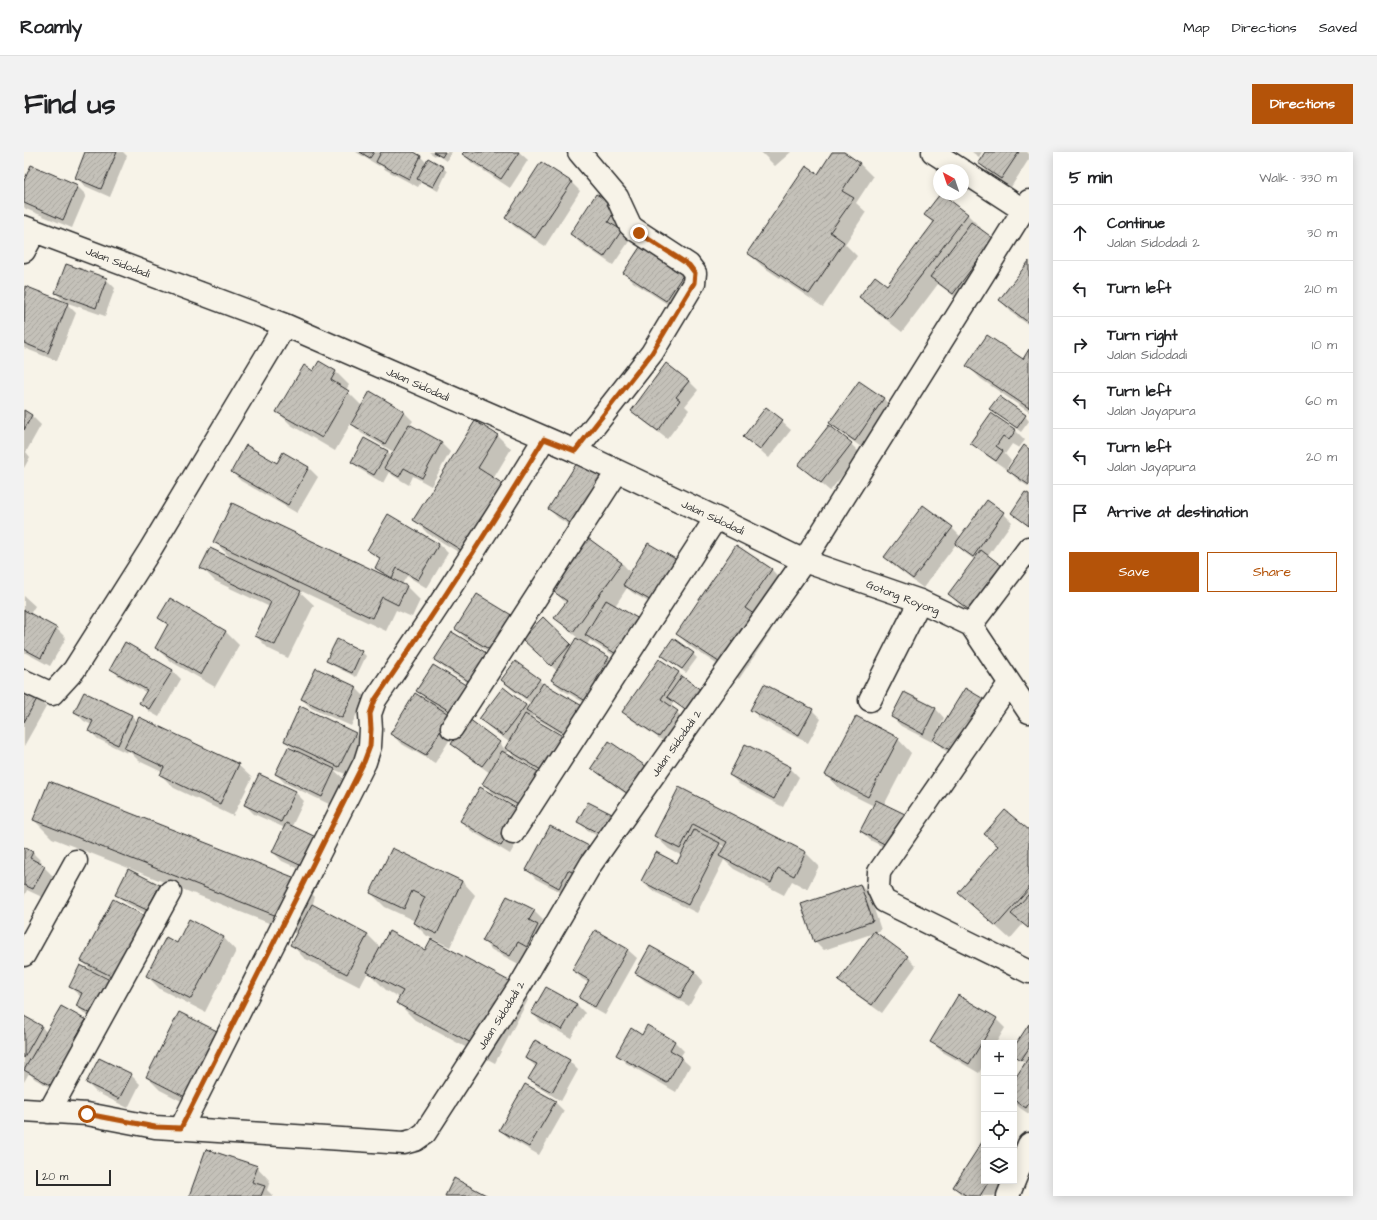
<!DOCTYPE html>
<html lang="en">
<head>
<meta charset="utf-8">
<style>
	body { margin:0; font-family:"Architects Daughter",sans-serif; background:#f2f2f2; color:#202124 }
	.controls { position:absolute; right:12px; bottom:12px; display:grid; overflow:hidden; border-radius:0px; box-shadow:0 2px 10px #0003 }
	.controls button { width:36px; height:36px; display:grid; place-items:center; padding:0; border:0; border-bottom:1px solid #e0e0e0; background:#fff; color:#202124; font:20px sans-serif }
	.compass { position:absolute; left:909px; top:12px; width:36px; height:36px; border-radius:50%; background:#fff; box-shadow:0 2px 10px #0003; rotate:320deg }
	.scale { position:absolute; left:12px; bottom:10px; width:75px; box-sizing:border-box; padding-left:4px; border:2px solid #2b2b2b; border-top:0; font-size:11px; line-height:14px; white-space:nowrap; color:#2b2b2b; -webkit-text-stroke:3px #f7f3e8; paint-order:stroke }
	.stop { position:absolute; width:12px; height:12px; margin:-9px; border:3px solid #b45309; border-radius:50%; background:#fff }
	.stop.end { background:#b45309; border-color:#fff; box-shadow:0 1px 4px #0008 }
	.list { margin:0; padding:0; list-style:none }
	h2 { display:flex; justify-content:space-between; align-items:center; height:52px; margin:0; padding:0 16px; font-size:17px }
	h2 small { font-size:13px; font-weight:400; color:#757577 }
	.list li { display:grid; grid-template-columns:26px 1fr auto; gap:12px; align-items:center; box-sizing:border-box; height:56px; padding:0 16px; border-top:1px solid #e0e0e0 }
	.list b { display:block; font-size:15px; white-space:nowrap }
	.list p { margin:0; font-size:13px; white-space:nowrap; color:#757577 }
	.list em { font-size:13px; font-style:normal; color:#757577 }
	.actions { display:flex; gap:8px; padding:12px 16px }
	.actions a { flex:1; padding:9px 0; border:1px solid #b45309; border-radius:0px; text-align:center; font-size:14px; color:#b45309 }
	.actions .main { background:#b45309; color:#fff }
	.icon { flex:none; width:22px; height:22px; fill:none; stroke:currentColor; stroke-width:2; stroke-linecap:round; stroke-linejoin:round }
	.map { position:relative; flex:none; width:1005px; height:1044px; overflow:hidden; border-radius:0px }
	header { display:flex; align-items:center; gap:24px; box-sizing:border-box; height:56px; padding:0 20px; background:#fff; border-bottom:1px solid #e0e0e0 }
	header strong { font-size:19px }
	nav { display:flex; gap:22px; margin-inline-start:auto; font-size:14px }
	.intro { display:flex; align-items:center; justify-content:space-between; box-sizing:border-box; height:96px; padding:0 24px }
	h1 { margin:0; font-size:28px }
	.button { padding:10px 18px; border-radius:0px; background:#b45309; color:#fff; font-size:14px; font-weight:700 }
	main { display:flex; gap:24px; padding:0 24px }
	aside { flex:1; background:#fff; border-radius:0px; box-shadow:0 2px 10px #0003 }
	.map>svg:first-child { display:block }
</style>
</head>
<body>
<header>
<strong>Roamly</strong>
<nav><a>Map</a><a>Directions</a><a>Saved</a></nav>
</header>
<div class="intro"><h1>Find us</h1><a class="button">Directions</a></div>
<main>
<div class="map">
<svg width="1005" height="1044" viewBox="0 0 1005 1044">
	<defs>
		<pattern id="building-hatch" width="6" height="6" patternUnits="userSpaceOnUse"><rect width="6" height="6" fill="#c4c1b9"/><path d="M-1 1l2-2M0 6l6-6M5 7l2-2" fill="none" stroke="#a9a69f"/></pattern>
	</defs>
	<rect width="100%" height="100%" fill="#f7f3e8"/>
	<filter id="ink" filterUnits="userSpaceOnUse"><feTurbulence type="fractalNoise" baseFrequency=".025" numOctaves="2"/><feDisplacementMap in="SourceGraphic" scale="8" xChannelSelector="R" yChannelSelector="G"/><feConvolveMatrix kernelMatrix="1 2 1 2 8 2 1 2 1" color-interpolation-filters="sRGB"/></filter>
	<g filter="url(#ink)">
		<path fill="#0003" fill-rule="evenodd" d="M62,0H99L103,4L86,45L61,34L52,25Z
			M332,0H388L396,4L403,11L419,15L423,20L414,39L397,30L394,35L362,18L356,13L355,14Z
			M405,0H428L422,9L412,2L411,4Z
			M441,0H495L504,8L486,36L448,11L439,2Z
			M737,0H767L751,14Z
			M810,0H818L836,12L849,25L832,51L842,60L821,92L833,104L799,155L738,114L724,101L794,23Z
			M948,0H958L955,5Z
			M962,0H1003L1005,2V7L987,35L964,20L955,11Z
			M547,30L556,39L521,94L491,75L482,66Z
			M0,32L53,34L62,43L48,76L2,57L0,55Z
			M917,42L944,63L957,76L956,78L976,93L985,102L970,122L938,150L914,132L878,180L850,158L837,145L863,135L910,72L901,63Z
			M572,43L602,65L594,77L606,88L589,113L556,91L547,82Z
			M619,94L669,130L651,157L609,130L601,121Z
			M1005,111V173L989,162L976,148Z
			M82,127L91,136L81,164L41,150L32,141Z
			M1,135L43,152L52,161L33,209L0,196V139Z
			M1005,199V260L957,227L944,214L999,208Z
			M311,219L325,233L322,238L338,254L346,241L380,260L389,269L386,273L417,291L426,300L407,334L389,324L385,333L370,324L365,320L359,331L337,318L328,309L363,300L367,304L370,300L337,281L327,271L311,299L267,273L254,260L290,220Z
			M665,229L674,238L661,254L665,258L643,287L617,267L608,258Z
			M835,230L860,247L868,256L840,297L816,280L807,271Z
			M742,256L767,278L745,306L720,284Z
			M967,257L1001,264L1005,269L997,280Z
			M0,259L8,264L17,273L2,300L6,305L0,316Z
			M967,262L992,279L1001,288L995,296L988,292L981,302L987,309L982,317L956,299L947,291Z
			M451,270L474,284L487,297L469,327L454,412L403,381L390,367Z
			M827,292L836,301L806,339L775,313Z
			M1005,298V335L993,327L984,318Z
			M260,302L285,316L294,325L273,361L217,329L208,320L253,312Z
			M556,307L560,382L534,366L525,357Z
			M1005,344V375L988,361Z
			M979,361L988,370L964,404L958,469L934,451L925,442L951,408L941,401L932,392L899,436L870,414L861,405L928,376L937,385Z
			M564,388L598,411L640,459L609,441L603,436L591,454L603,511L571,492L566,488L563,493L585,506L594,515L574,559L537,537L528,528L533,519L508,496L519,466L548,494L553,485L545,479L532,466L542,451L529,438Z
			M191,390L360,423L352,416L356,408L344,398L415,392L424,401L403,436L383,424L378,432L383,435L396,448L388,465L372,458L362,479L273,437L290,453L264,506L245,497L232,484L246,455L191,429L178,416L208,407Z
			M747,417L761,431L736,468L747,479L715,527L667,495L653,482Z
			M0,444L11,454L6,462L33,477L42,486L26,514L0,500Z
			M146,448L202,480L215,493L191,535L146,509L132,496L144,474L135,465Z
			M489,465L477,507L441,486L432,477Z
			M313,489L338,500L342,504L332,525L308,513L303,508Z
			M669,502L673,506L662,521L643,507Z
			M412,508L472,512L456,538L421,517Z
			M636,508L655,521L663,529L677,570L650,550L646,555L662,568L645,593L608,568L599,559Z
			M87,516L148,518L157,527L135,565L126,560L117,551L123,541L96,525Z
			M478,528H515L519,532L553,591L513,567L509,564L507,567L531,629L491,605L485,599L482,602L507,663L468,641L459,632L466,621L437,600L428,592L475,591L481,597L485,590L466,576L457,567L502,553L505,556L508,552L487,537Z
			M332,536L341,545L327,574L287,556L278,547Z
			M0,538L13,546L22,555L0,594Z
			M394,539L453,545L438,569L422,561L435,573L411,611L376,591L368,582L405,550Z
			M881,541L912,557L920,566L915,576L940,610L919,597L910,587L908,590L877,574L868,565Z
			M728,558H788L797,567L784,591L736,567Z
			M51,560L108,564L114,570L214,613L228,626L209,664L150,636L137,623L138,620L115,609L104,598L103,601L74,587L65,578L68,573L60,569Z
			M331,581L340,590L324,623L309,617L320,627L307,653L261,631L252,622L272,599L261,589Z
			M874,587L887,601L860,653L875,703L846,688L837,679L850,654L816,637L803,623Z
			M568,615L634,627L616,652L577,624Z
			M766,616L775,625L759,655L715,632L706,623Z
			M656,636L782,701L795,714L783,737L768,729L760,743L710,717L700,708L673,761L627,738L618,729L653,712L658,704L645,697L631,684ZM695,692L701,695L700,697Z
			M271,640L280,649L268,674L289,723L258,709L249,700L261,676L230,662L221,653Z
			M565,651L593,694L564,679L555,670Z
			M10,668L274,728L291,745L288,754L344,783L357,796L401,799L487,830L504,848L471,911L391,868L374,851L376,846L362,838L344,820L336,835L280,806L267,792L273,782L28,686Z
			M437,669H505L486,702L446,678Z
			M1005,680V777L999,772L986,787L935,741L974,695L961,682Z
			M0,697L9,701L18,710L16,713L20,715L29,724L18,745L3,738L0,744Z
			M575,705L544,744L512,727L503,718Z
			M438,729L451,743L426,795L403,784L390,771L391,769L361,755L347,741Z
			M836,733L845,742L857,778L850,781L883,805L892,814L858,861L824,837L815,829L850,781L800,798L791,789Z
			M136,734L145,743L132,767L102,751L93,742Z
			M89,748L101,834L67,818L58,809Z
			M510,759L519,768L515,775L523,783L512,803L503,798L495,812L468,798L459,789Z
			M571,779L604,798L613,806L581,863L565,854L556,845L565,831L558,827L549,818Z
			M199,785L212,799L181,860L136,837L123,824L154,793Z
			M56,814L84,874L62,863L53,854L57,845L46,835Z
			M671,820L679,829L665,854L621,829L612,821Z
			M552,852L561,861L547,886L517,870L508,861Z
			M155,861L175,958L136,938L123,925Z
			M0,865L18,875L23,881L61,869L70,878L44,946L11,927L5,921L0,930Z
			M972,867L981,876L972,891H960V912L955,921L917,899L908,890Z
			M1005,873V962L996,956L990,950V930L1002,911L990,903V897Z
			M623,875L651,890L660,899L656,905L666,914L652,940L602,911L594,903L618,884Z
			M503,906L545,909L554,918L537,949L514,935L505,926L512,915Z
			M107,923L116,932L104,956L72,940L63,931Z
			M531,950L540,959L515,1003L485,986L476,978Z
			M960,989V1029H980L970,1044H939L930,1035Z
			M233,1015L246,1029L243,1038L249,1044H166Z"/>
		<path fill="url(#building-hatch)" stroke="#2b2b2b" d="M61,0H93L77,37L51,26Z
			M336,0H350L346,6Z
			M357,0H390L397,4L385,27L352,10Z
			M409,0H421L418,5Z
			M440,0H495L477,27L438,2Z
			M808,0H820L836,11L818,39L830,46L806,80L820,90L785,142L723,101L782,14L794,22Z
			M961,0H995L977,27L954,11Z
			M404,6L420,15L409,35L393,27Z
			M517,10L548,30L511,86L481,66Z
			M7,13L54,33L39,68L0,51V29Z
			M572,42L593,55L584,70L598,78L580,105L546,82Z
			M916,42H918L944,62L864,167L835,145L851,124L863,133L910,70L900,63Z
			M947,70L977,92L961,114L954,108L929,142L906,125Z
			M618,92L661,120L642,149L599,121Z
			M1005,109V171L975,148Z
			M42,112L83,126L72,156L31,141Z
			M1,134L44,151L24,201L0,191Z
			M963,183L999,207L1005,197V256L942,214Z
			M295,209L312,219L307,228L325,239L298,286L252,260L280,213L289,219Z
			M642,211L665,229L652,245L656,248L634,279L607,259Z
			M835,229L860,246L831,289L805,271Z
			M346,239L380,259L361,292L327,272Z
			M975,244L1002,263L993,276L965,257Z
			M742,255L759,268L736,298L719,285Z
			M0,258L8,263L0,278Z
			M967,261L992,278L985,288L979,284L972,294L979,299L972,309L946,291Z
			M451,269L474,283L454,316L481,333L440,400L389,368Z
			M385,272L418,290L398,326L380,316L375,325L360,316Z
			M805,273L828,291L797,331L774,313Z
			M340,286L364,299L350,323L327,310Z
			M222,293L253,311L259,300L285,315L264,353L207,320Z
			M1000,293L1005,297V333L983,318Z
			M556,306L583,322L551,374L524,357Z
			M1001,340L1005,342V374L987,361Z
			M963,348L980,360L949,405L931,392Z
			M208,351L383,434L374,453L358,445L348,466L189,390Z
			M899,353L929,375L889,427L860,405Z
			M364,362L415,392L394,428L373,416L368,426L351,416L356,406L343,398Z
			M564,386L598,411L549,480L530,466L543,449L527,438Z
			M624,391L655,409L631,451L599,433Z
			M712,393L748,417L721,456L734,465L701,514L652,482Z
			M186,396L277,439L251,493L231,484L247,450L176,416Z
			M957,398L982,417L949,461L924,442Z
			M453,442L489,464L468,499L431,477Z
			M146,446L202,479L177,523L131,496L144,472L134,466Z
			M582,448L615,467L594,503L561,483Z
			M0,458L33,476L17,506L0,497Z
			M519,465L547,492L527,514L498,487Z
			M428,480L464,502L446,530L410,508Z
			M552,486L585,505L571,530L575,533L565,551L527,528Z
			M649,486L670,501L658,517L637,503Z
			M313,487L338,499L328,521L302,509Z
			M101,490L149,518L125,557L115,551L123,538L86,517Z
			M635,507L655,520L637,547L654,559L635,585L598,560Z
			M491,509L516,527L502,546L477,528Z
			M409,513L445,535L429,561L392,539Z
			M292,516L333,535L318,566L277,547Z
			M658,524L681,541L667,562L643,545Z
			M519,531L560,555L543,583L502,558Z
			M740,532L789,557L775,583L726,558Z
			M479,535L502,553L479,584L455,567Z
			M941,536L963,549L931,601L909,588Z
			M0,537L14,545L0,570Z
			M60,540L108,563L94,593L64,579L69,569L50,560Z
			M880,540L912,556L899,582L867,565Z
			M391,541L426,563L402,603L366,582Z
			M276,554L332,581L315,615L260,589Z
			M501,562L542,586L522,621L481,596Z
			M832,564L875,586L844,645L801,623Z
			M115,565L215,612L196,652L136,623L140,615L100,596Z
			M445,567L476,590L458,614L427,592Z
			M585,589L626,617L607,644L567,616Z
			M721,592L767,615L750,647L705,623Z
			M264,595L311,617L298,645L251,622Z
			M478,599L518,622L498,655L458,632Z
			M235,622L272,639L257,670L220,653Z
			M25,629L274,727L258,766L9,668Z
			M456,635L497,659L477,694L436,669Z
			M655,635L782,700L770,724L754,716L747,731L695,704L703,690L669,672L656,697L630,684Z
			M852,648L883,663L866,695L836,679Z
			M564,650L594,665L584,686L553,670Z
			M981,658L1005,678V737L972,774L934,741L974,694L960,682Z
			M262,671L294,686L280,715L248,700Z
			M526,674L567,695L552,722L544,718L535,736L502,718Z
			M670,678L696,691L664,753L617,729L632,700L653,711Z
			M0,695L9,700L6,706L21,714L9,737L0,733Z
			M368,696L438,729L413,782L389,771L401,745L388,739L380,757L346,741Z
			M104,717L136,733L123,758L91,743Z
			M836,732L849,769L790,790L777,752Z
			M1005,742V774L1004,776L987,762Z
			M483,744L511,758L505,768L514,773L503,795L494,790L486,804L458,789Z
			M89,747L123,765L91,826L57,809Z
			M288,752L344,782L323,822L266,793Z
			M165,767L200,785L167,847L122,824L142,785L153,791Z
			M571,778L604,797L571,855L555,846L565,828L548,818Z
			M365,779L401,798L407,787L487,830L453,894L372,851L379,839L343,820Z
			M850,779L884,804L848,853L814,829Z
			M626,794L671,819L656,846L611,821Z
			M56,813L92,831L75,866L52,854L58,841L45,835Z
			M522,835L553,852L538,878L507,861Z
			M934,843L973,866L945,912L906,890Z
			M37,854L62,868L52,885L61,890L35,938L0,918Z
			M155,860L195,880L161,945L122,925Z
			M0,864L18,874L0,906Z
			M1005,872V896L997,908L990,903V895Z
			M623,873L651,889L646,898L658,905L643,931L592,903L607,876L618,883Z
			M511,888L546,908L528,940L504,927L513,912L501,906Z
			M1005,905V951L1002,956L990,948V928Z
			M75,906L108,922L95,947L62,931Z
			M501,932L532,949L505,995L475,978Z
			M960,987V1029H965L956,1044H943L929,1035Z
			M182,997L234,1014L228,1030L241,1034L237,1044H165Z
			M430,1026L464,1044H421Z"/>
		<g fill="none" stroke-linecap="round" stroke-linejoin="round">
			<g stroke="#2b2b2b" stroke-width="25">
				<path id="minor" d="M909,0L937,18
					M939,19L999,58
					M0,75L261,173L551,299L692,366L780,409L896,449L947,473L1005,560
					M0,99L11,79
					M551,299L628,201L670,131L671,121L665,113L610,77L606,73L593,45L555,0
					M947,473L1005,396
					M0,529L28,542L50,518L126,398L261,173
					M985,532L855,720L854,736L860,749L1005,820
					M846,548L896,449
					M428,576L593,320
					M489,681L692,366
					M0,803L52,709
					M0,958L63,962L131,975L380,991L391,988L401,981L497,832L567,712L780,409L1005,49
					M25,960L146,740
					M157,976L341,610L346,594L347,577L346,562L351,548C410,462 466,376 520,287
					M984,1044L1005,992"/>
			</g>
			<use href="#minor" stroke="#f7f3e8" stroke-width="22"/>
		</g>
	</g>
	<g fill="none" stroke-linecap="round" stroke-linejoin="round" filter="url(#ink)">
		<path stroke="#b45309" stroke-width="5" d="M63,962L131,975L157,976L340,610L346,594L347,577L346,562L351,548C410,462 466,376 520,287L551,299L628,201L670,131L671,121L665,113L615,81"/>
	</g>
	<g text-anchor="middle" stroke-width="3.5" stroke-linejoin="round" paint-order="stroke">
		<g font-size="11" fill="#2b2b2b" stroke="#f7f3e8">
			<text transform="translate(94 110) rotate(21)" y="4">Jalan Sidodadi</text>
			<text transform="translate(394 232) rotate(24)" y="4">Jalan Sidodadi</text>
			<text transform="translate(689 365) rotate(25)" y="4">Jalan Sidodadi</text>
			<text transform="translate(879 445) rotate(21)" y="4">Gotong Royong</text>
			<text transform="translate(652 591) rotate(-55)" y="4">Jalan Sidodadi 2</text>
			<text transform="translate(477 863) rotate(-58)" y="4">Jalan Sidodadi 2</text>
		</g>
	</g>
</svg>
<div class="controls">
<button>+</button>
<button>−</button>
<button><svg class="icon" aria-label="locate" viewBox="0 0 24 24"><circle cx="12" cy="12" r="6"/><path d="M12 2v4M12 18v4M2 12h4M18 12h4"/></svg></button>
<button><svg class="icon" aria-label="layers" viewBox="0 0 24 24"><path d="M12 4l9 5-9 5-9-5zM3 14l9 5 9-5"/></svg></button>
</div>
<svg class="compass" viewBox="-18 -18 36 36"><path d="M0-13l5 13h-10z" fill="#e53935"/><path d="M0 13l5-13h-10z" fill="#757577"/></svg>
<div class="scale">20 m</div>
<div class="stop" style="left:63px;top:962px"></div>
<div class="stop end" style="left:615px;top:81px"></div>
</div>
<aside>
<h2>5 min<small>Walk · 330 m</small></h2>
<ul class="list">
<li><svg class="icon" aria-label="ahead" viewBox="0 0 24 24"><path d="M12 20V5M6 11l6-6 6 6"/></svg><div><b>Continue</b><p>Jalan Sidodadi 2</p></div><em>30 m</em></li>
<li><svg class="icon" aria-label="left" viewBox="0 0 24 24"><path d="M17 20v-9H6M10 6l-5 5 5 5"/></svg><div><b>Turn left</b></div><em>210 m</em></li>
<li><svg class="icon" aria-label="right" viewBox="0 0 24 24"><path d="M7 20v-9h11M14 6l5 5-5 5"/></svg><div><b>Turn right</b><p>Jalan Sidodadi</p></div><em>10 m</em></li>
<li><svg class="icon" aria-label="left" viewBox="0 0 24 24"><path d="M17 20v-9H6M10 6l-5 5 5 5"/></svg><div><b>Turn left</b><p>Jalan Jayapura</p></div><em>60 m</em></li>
<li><svg class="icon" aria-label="left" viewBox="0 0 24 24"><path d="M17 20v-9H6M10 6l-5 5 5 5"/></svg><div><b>Turn left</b><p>Jalan Jayapura</p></div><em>20 m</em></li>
<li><svg class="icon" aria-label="arrive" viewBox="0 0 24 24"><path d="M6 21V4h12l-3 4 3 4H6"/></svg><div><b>Arrive at destination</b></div></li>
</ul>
<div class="actions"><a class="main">Save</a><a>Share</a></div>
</aside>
</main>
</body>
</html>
